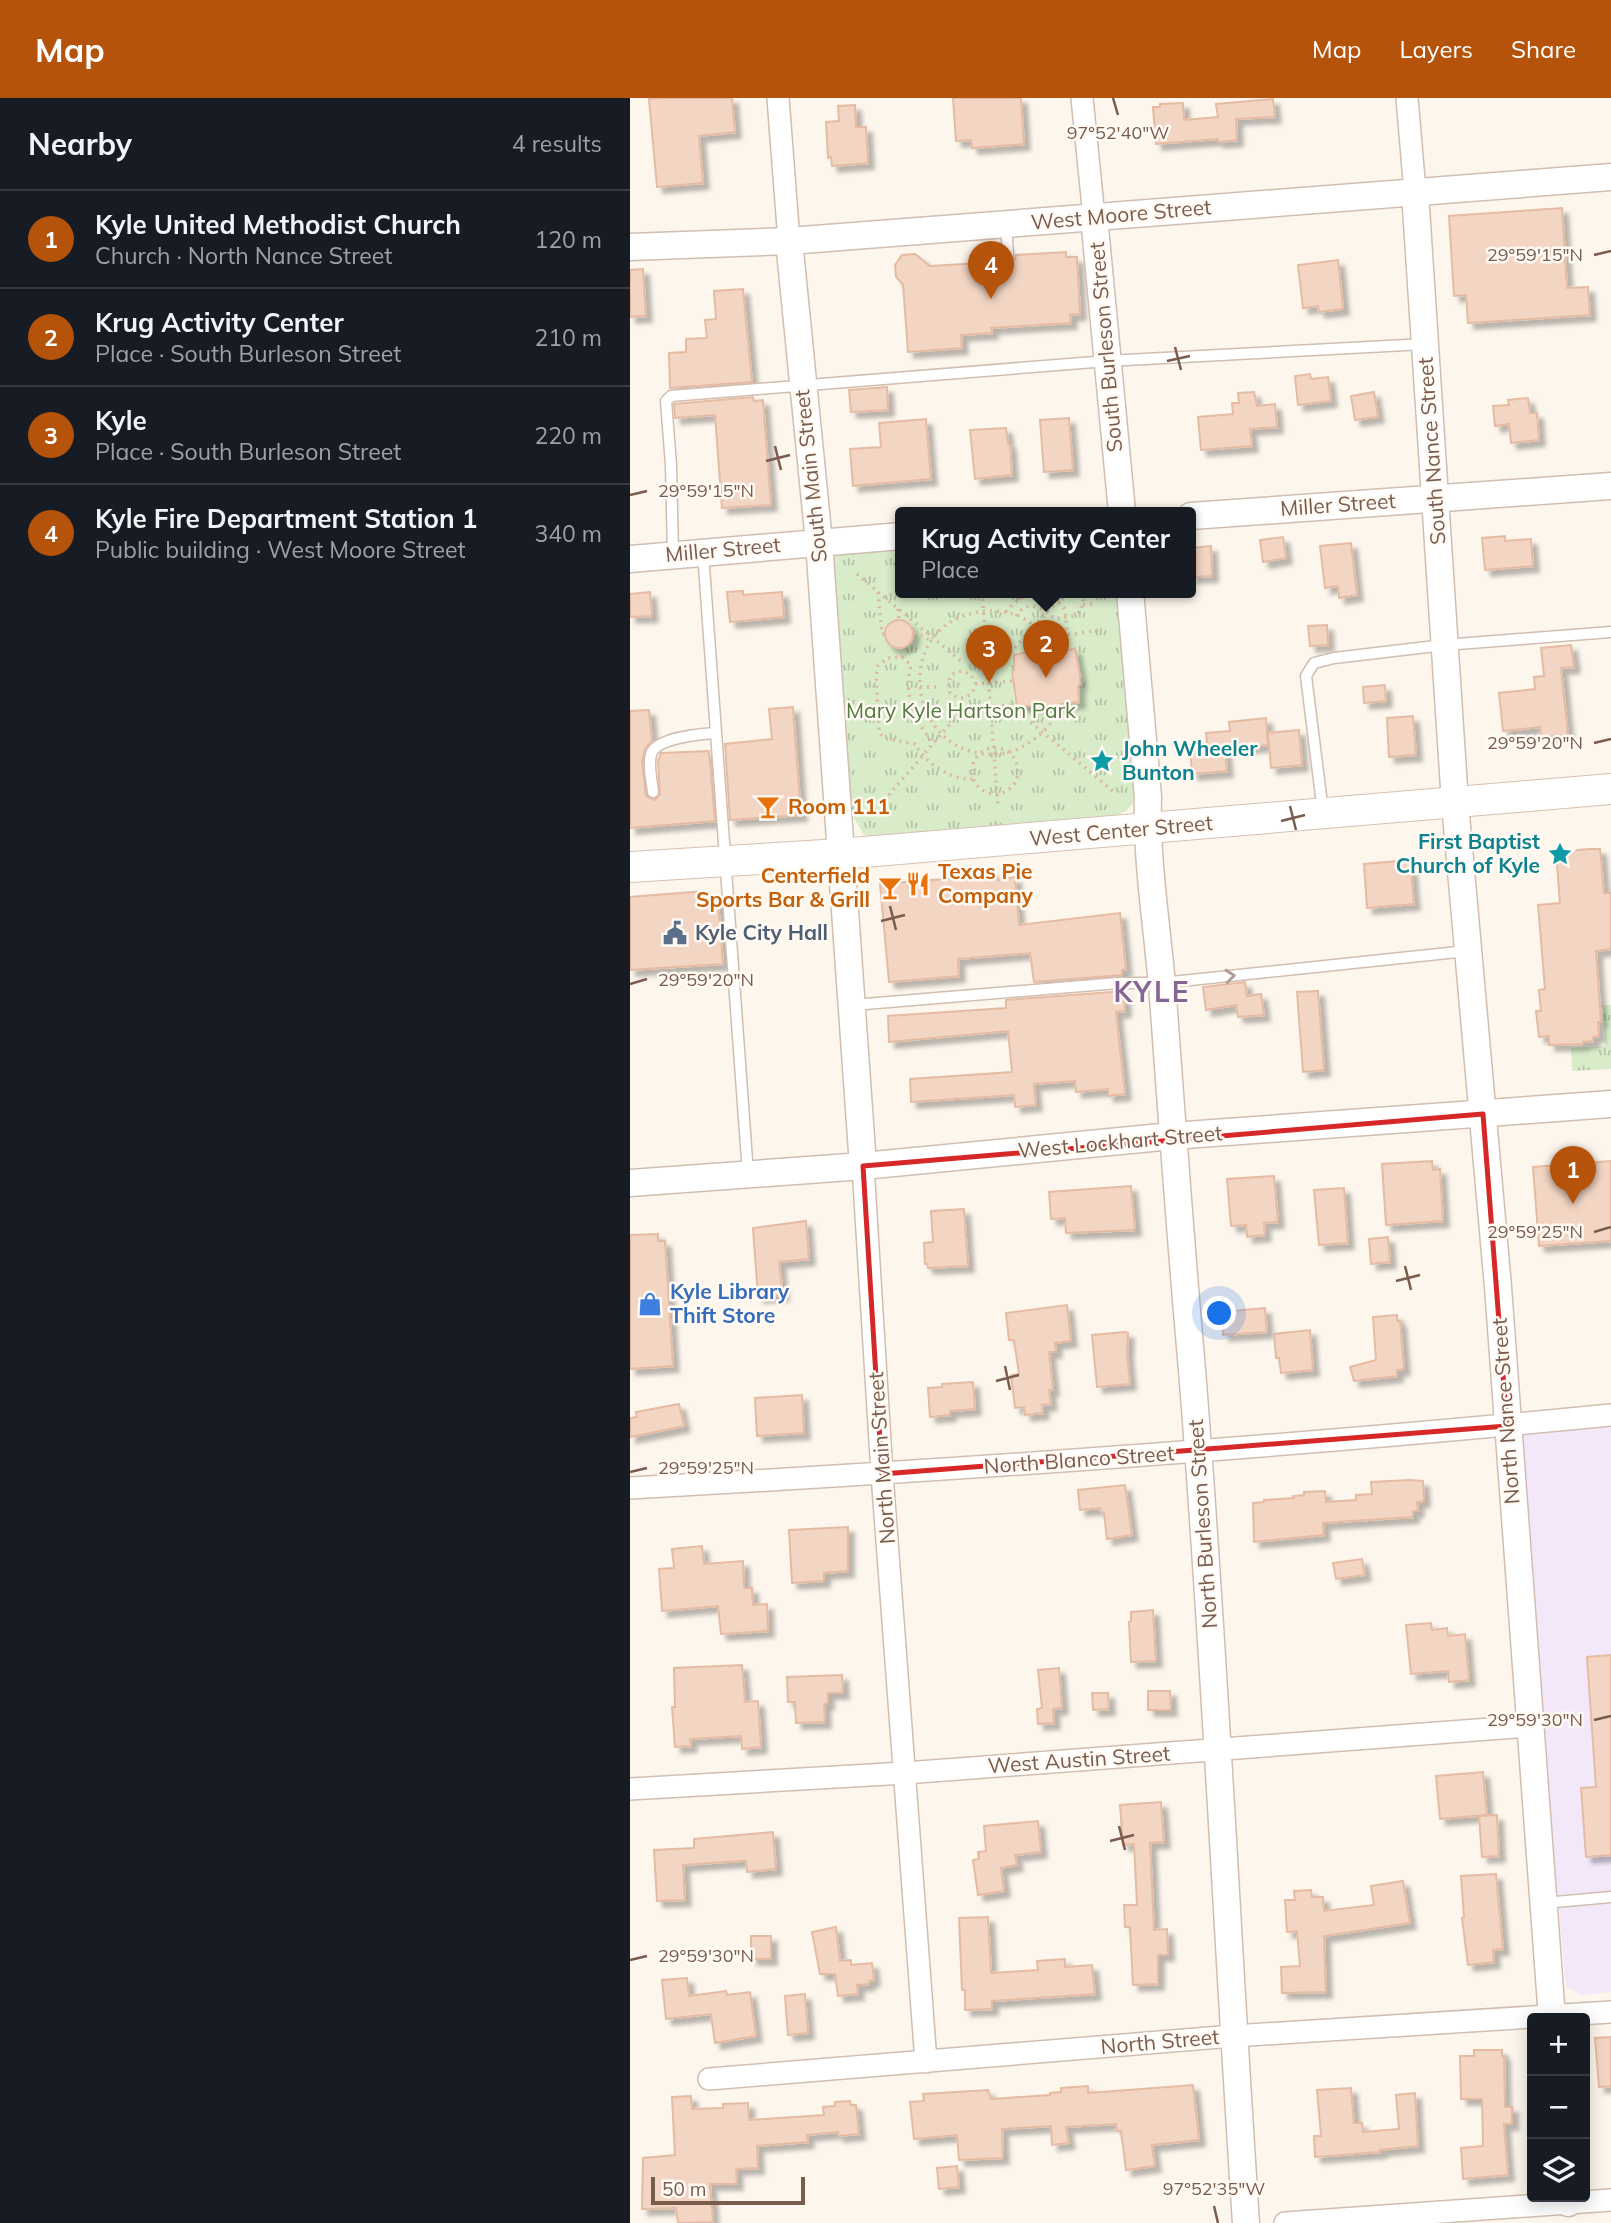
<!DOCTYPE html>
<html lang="en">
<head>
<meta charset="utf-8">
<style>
	body { margin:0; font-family:Mulish,sans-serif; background:#242831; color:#f1f3f6 }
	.controls { position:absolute; right:21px; bottom:21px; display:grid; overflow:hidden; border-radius:7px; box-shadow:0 4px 18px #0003 }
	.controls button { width:63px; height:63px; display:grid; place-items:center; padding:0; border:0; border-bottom:2px solid #363941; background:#171b24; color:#f1f3f6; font:35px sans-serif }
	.scale { position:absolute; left:21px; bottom:18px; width:154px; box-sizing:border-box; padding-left:7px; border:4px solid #7a5c4d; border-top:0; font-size:19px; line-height:24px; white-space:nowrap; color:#7a5c4d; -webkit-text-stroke:5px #fffaf3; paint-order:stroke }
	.you { position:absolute; left:590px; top:1216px; width:24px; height:24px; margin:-18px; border:5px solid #fff; border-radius:50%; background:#1a73e8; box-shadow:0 0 0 10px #1a73e833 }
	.badge { display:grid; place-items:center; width:46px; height:46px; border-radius:50%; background:#b45309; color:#fff; font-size:23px; font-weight:700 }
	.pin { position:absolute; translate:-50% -58px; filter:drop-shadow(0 2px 4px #0008) }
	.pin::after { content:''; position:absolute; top:37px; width:24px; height:21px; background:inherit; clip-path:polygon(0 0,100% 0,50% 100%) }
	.popup { position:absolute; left:265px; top:409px; width:301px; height:91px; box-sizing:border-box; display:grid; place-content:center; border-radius:7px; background:#171b24; filter:drop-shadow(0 2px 5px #0005); font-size:23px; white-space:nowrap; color:#9ea1a6 }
	.popup b { font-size:26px; color:#f1f3f6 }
	.popup::after { content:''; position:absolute; left:50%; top:100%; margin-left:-14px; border:14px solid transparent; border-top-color:#171b24 }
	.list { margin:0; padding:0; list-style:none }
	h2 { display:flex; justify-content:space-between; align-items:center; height:91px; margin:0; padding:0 28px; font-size:30px }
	h2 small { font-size:23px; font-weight:400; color:#9ea1a6 }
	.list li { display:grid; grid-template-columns:46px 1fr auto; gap:21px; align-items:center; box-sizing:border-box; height:98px; padding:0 28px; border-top:2px solid #363941 }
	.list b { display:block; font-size:26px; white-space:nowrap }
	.list p { margin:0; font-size:23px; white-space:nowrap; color:#9ea1a6 }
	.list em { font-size:23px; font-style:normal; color:#9ea1a6 }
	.icon { flex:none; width:38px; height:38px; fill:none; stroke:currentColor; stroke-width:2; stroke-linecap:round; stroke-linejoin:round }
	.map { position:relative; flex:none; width:981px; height:2125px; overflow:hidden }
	header { display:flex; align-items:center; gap:42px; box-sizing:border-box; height:98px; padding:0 35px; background:#b45309; color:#fff }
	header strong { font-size:33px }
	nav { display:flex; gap:38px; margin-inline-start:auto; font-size:24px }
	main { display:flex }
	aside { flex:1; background:#171b24 }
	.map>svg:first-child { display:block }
</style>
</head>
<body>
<header>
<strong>Map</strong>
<nav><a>Map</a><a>Layers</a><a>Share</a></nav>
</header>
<main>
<aside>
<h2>Nearby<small>4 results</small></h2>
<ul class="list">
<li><span class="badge">1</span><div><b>Kyle United Methodist Church</b><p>Church · North Nance Street</p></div><em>120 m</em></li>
<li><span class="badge">2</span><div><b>Krug Activity Center</b><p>Place · South Burleson Street</p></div><em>210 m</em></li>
<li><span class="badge">3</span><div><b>Kyle</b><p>Place · South Burleson Street</p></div><em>220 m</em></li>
<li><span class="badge">4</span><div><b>Kyle Fire Department Station 1</b><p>Public building · West Moore Street</p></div><em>340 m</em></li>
</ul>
</aside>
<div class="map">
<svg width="981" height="2125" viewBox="0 0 981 2125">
	<defs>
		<pattern id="park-tufts" width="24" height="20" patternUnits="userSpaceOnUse" patternTransform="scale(1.75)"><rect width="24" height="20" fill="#d8ecc9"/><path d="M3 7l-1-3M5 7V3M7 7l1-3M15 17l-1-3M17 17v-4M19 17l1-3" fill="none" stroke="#b4c2a5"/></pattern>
		<filter id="shadow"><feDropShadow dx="6" dy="6" stdDeviation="2" flood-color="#0004"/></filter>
	</defs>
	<rect width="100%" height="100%" fill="#fdf6ec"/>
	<path fill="#f3e8fa" d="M981,1325V1894L951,1897L936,1889L886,1343L891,1333Z"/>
	<path fill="url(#park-tufts)" d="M271,447V494H490L504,691L503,705L496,713L484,718L244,738L234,737L220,714L202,454Z
		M973,907H981V971L942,973L941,950L975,948Z"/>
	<path fill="#f3d5c3" stroke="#e6bba3" stroke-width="2" filter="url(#shadow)" d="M31,0H102L105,34L69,38L73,85L27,89L19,1Z
		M323,0H391L394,46L342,50L341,42L326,43Z
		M643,1L645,19L606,21L607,42L588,44V41L526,46L523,9H530V6L553,5L554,22L588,19L586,6Z
		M225,7L226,29H236L238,65L202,68L201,59L198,60L196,24L209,23L208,8Z
		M932,110L937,190L958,189L960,217L838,225L836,197L824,198L819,118Z
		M436,154V159H447L450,216L440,217L441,225L361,230L362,235L331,237L332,250L278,254L273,186L266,179L265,167L272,157L285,156L300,168L350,165L349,159L370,158L374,164L379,165L385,161L386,157Z
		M708,162L713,211L689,214L688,208L673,210L668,167Z
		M13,171L16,218L0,219V172Z
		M113,191L122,284L40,290L39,255L56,254V241L77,240L75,222L86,221L84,193Z
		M680,276L681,281L698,279L701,303L668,307L665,278Z
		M257,289L258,312L221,314L219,292Z
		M624,294L627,308L645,306L647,329L620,331L622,348L571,352L568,319L603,316L602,305H609L608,295Z
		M744,294L748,319L725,322L721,298Z
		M123,299L124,303L133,302L141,407L92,410L85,317L45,320L44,306Z
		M898,300L900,315H907L909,342L881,345L879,326L865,328L863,308L879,307L878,302Z
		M439,320L443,372L414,374L410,322Z
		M296,321L301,381L223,388L220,351L251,349L249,325Z
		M376,330L378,346H380L382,377L345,381L340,332Z
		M875,438V443L901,441L903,468L855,472L852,440Z
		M653,439L656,460L633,464L630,442Z
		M721,445L727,497L709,500L708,488L695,490L690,448Z
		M581,448L582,478L561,479V450Z
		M113,493V497L152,494L154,519L100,524L97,494Z
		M20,494L22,518L0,519V496Z
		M255 536a14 14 0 1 1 28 0a14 14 0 1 1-28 0Z
		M697,527L698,547L680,548L678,528Z
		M941,547L944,569L931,570L938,637L911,639L910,629L873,633L869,595L905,591L904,579L914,578L911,550Z
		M425,551L426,553L445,551L450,578V587L448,588L449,604L430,606V608H387L382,573L384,572V557L402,553Z
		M755,587L756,603L734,605L733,589Z
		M163,609L171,717L100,722L95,646L142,641L139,611Z
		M19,612L22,643L15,651L12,663L16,698L25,702L30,696L28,663L31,655L79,653L85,723L0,730V613Z
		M783,618L786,657L759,659L757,620Z
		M636,620L638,647L595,651L597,673L562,676L560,647L577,646L576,635L600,633L599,624Z
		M669,632L672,667L641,670L638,635Z
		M959,751H970L974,795H981V851L966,853L971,924H968L969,938L963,939V943L953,944V946L919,947V938L909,939L906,913H911L909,892L915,891L908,807L930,805L926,754Z
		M780,762L784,806L737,810L734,766Z
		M367,777L368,782L385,779L389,827L490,815L496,872H492V877L404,884L400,855L328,861L329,878L259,884L250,786Z
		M75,793L88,803L93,866L0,872V799Z
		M615,884L617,898L631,896L634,917L608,919L606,907L576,912L573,889Z
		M494,893L495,913L486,914L495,996L478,998V991L446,994L445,983L404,986L406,1007L385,1009L384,997L281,1004L280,981L382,974L378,933L259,944L258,918L376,910V902Z
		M688,893L694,972L673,974L667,894Z
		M802,1063L803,1072L810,1071L813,1123L756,1127L752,1066Z
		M981,1063V1143L909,1148L903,1069Z
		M644,1078L648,1124L634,1125L635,1137L617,1139L616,1127L601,1128L597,1081Z
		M501,1088L505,1132L436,1135L435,1120L421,1121L419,1094Z
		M714,1090L718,1145L689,1147L684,1092Z
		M334,1111L338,1168L298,1170L297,1166H295L294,1145L303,1144L301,1113Z
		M176,1123L179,1161L149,1164L153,1197L128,1199L123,1130Z
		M28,1136V1143H35L43,1268L0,1271V1137Z
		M758,1139L760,1164L741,1166L739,1141Z
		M437,1207L441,1243L425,1245L426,1254H419L423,1292H419L421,1306L412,1307L413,1315L395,1317L394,1309L385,1310L381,1277L389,1276L384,1242H379L376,1215Z
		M635,1210L637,1234L593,1237L592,1214Z
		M767,1217V1223H770L774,1271L767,1272V1278L724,1283L720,1269L746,1262L743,1219Z
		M680,1232L683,1272L651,1275L649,1260H646L644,1236Z
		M495,1234L498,1235L497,1255L500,1286L467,1289L462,1237Z
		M343,1284L345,1311L320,1313V1317L300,1319L298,1290L312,1289V1286Z
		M172,1297L174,1335L127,1338L125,1300Z
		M49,1306L54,1328L0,1339V1320L7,1319L6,1314Z
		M780,1382L793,1383L794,1403L787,1404L788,1413H783V1419L693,1425L694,1437L624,1444L623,1405L634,1404V1402L664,1400L663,1398L674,1397V1394L695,1393L696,1404L726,1402V1397L742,1396L741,1384Z
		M495,1387L502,1437L477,1441L474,1415L471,1414L470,1410L450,1412L448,1392Z
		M218,1429V1473L194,1475V1483L162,1485L159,1432Z
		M72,1448L74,1466L113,1463L114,1488L115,1490H122L123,1507L137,1506L138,1533L91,1536L88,1508L32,1513L29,1471L44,1470L42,1451Z
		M732,1461L735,1477L706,1481L703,1465Z
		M523,1512L526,1563L501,1564L499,1524L501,1523V1514Z
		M801,1525L802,1532L817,1530L818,1538L835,1536L839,1582L819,1584L818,1573L781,1576L776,1527Z
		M981,1557V1757L956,1759L951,1690L966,1689L957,1559Z
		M112,1567L115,1604L128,1603L131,1649L112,1651L111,1638L60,1641L61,1648L45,1649L42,1609H45L44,1570Z
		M429,1570L432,1610L423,1611L424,1625L408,1626L407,1611L412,1610L408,1572Z
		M212,1577L213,1595H198V1606H194L195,1624L166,1625L165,1604H158L157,1579Z
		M518,1593H540L541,1612H518Z
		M462,1595H478L479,1611L463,1612Z
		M853,1674L857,1717L810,1721L806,1678Z
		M531,1704L534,1744L520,1745L524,1832L537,1831L538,1857H528V1886L503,1887L500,1829H495L494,1807H507L504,1746L493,1747L490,1707Z
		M867,1717L869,1758L852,1759L849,1718Z
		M408,1723L411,1754L385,1757L387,1767L371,1770L374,1793L348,1797L343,1762L349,1761L348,1754L356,1753L354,1728Z
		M143,1734L146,1771L117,1774L116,1763H111L53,1767L55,1802L27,1803L24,1752L64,1750V1741Z
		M866,1776L873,1851L863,1852L864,1864L838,1867L832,1820L834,1819L831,1778Z
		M773,1783L780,1825L694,1838L696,1894L652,1895L651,1869L670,1868L667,1833L657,1834L655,1802H665L664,1793L681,1792L682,1799H693L694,1813L744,1807L741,1788Z
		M358,1819L361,1875L408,1872L407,1863L435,1861V1869L462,1867L465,1896L362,1903V1911L335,1912V1892H332L329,1820Z
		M206,1829L210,1863L221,1862V1867L242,1865L244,1882L239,1883V1886L227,1887L228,1896L208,1898L205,1876H190L182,1834Z
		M121,1838H141V1861H121Z
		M57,1880L59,1898L96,1893L97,1897L120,1894L126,1938L85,1945L81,1916L36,1921L32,1882Z
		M175,1896L178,1935L158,1937L155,1898Z
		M981,1939V1988L969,1989L965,1940Z
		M844,1952H872V1958H874L875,2009H882V2026H874L878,2077L833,2081L831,2050L853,2048L852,2001H831L830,1958H844Z
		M563,1987L569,2042L522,2047L525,2068L496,2072L491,2033H487L486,2026L436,2029L439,2045L422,2047L421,2028L372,2031L373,2060L329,2062L327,2037L284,2041L280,2004L294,2003L293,1996L358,1992L361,2001L420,1997V1995L431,1994V1990L458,1988V1995Z
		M721,1990L724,2025H732L733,2034L769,2031L766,1997L785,1995L788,2048L750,2052V2054L685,2059L684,2038H691L687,1992Z
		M61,1998L62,2011L93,2010V2006L118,2005L119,2022L194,2017L193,2009L205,2008V2004L220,2003L221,2007H226L229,2036L208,2038V2034L177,2037L178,2044L127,2048L128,2070L106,2071L107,2086H80L83,2124L48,2125L46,2110L12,2111L13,2060L45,2057L42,1999Z
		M327,2068L329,2089L309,2091L307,2070Z"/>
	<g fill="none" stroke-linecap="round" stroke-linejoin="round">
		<g stroke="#d1beb0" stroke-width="13">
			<path id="service" d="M376,126L378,157
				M73,455L118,1076
				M43,457L41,367L36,303L41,298L477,263L795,246
				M23,694C22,683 17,664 22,654C29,640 70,636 85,635
				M693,714L676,578L684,565L704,560L814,547L981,534
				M223,907L488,885H532L837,853
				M914,1805L981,1799"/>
		</g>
		<g stroke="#d1beb0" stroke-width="24">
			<path id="minor" d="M148,0L159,143
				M452,0L464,119
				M777,0L785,94
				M233,1068L252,1376L296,1964
				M0,1390C327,1372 655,1349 981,1317
				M0,1691L275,1675L899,1628
				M79,1981L603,1938L981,1914
				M655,2125L981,2102"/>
		</g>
		<g stroke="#d1beb0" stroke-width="29">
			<path id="tertiary" d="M785,94L825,705L868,1189L922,1920
				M464,119L492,414
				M159,143L189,444L233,1068
				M0,149L159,143L981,79
				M561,418L981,388
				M0,461L271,438
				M500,494L518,699C516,766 528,833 533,899C542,1024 551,1148 562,1272C585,1556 597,1841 616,2125
				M0,1085L233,1068L542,1038L981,1006
				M937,2099L938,2105"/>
		</g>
		<g stroke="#d6c0b0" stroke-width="32">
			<path id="secondary" d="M0,769L210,756L981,691"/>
		</g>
		<path stroke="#d9b8a5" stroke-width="3.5" stroke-dasharray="2 5" stroke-linecap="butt" d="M227,476L248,494L252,536H255
			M248,494L331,563
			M352,494L368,709
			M385,494L389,502
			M419,494L435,511L437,534
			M453,507L467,506
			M268,511L269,523
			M376,514L383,506L401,494
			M386,518C398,500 412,510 425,521L443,518L450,514L453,502L448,494
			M284,535L294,538L301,544
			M270,550L272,559L258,560L248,568L246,578L249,634L254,640L285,646C295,665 322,683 344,681
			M380,555L435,494
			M272,559L281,567C273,598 285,621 303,646
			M349,562L367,560
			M450,578L454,577
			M346,586L341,577L332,573L322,576L318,585L320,595C328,601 334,602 342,595L346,586L383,583
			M290,589H307
			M351,609L380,607L483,693
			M427,613C421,630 405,642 390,650C377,657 363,658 348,655C279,643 267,538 336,517C354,511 376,511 393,520C401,524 407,533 416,535C431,540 453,534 469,532
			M342 673a23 23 0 1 1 46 0a23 23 0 1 1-46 0Z
			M245,713L333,611"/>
		<use href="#service" stroke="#fff" stroke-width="10"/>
		<use href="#minor" stroke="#fff" stroke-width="21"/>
		<use href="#tertiary" stroke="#fff" stroke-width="26"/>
		<use href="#secondary" stroke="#fff" stroke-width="30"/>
	</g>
	<defs><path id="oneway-chevron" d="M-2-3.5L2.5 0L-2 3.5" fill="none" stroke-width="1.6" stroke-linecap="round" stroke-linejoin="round" transform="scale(1.75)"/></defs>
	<use stroke="#af9d94" href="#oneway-chevron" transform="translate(600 878) rotate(-6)"/>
	<path fill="none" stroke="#d62828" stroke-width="5" stroke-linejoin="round" d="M853,1016L877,1328L252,1376L233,1068Z"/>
	<path fill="none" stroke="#7a5c4d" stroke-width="2.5" d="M483,0L488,17M964,157L981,153M545,249L551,272M537,263L560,258M145,348L151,372M136,363L160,357M0,397L17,393M964,645L981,641M660,708L666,732M651,723L675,717M260,808L266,832M251,823L275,817M0,886L17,881M964,1134L981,1129M775,1168L781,1192M766,1183L790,1177M375,1268L380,1292M366,1283L389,1277M0,1374L17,1370M964,1622L981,1618M489,1728L495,1752M480,1743L504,1737M0,1862L17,1858M584,2108L588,2125"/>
	<defs>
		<g id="sight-bare" transform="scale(1.89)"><path d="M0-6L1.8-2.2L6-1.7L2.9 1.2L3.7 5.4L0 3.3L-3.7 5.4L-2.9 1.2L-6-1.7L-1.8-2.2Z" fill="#0f9aa8" stroke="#fffaf3" stroke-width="2.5" paint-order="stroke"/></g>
		<g id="bar-bare" transform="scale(1.89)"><path d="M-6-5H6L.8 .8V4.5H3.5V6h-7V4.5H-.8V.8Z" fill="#e8710a" stroke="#fffaf3" stroke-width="2.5" paint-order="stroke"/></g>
		<g id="restaurant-bare" transform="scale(1.89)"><path d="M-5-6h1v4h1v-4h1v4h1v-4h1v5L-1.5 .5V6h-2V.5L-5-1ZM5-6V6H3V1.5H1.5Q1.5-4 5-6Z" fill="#e8710a" stroke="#fffaf3" stroke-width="2.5" paint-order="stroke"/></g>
		<g id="civic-bare" transform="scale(1.89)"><path d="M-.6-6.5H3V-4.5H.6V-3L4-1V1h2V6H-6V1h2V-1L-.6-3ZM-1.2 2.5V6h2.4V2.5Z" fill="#5c6f8a" stroke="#fffaf3" stroke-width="2.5" paint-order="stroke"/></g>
		<g id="shop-bare" transform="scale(1.89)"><path d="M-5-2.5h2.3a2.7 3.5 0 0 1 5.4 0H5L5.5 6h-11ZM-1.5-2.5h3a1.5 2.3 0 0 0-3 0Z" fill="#3f7fe0" stroke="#fffaf3" stroke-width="2.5" paint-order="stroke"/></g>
	</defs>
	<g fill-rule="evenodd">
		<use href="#sight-bare" x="472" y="663"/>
		<use href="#bar-bare" x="138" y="709"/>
		<use href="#sight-bare" x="930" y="756"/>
		<use href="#restaurant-bare" x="288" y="786"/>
		<use href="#bar-bare" x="260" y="790"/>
		<use href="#civic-bare" x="45" y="835"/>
		<use href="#shop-bare" x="20" y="1206"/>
	</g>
	<g text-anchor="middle" stroke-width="5" stroke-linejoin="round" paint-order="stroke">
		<g font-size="21" fill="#7a5c4d" stroke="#fffaf3">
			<text transform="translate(491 117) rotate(-5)" y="7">West Moore Street</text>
			<text transform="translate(476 249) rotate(-95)" y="7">South Burleson Street</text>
			<text transform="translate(802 353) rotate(-94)" y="7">South Nance Street</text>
			<text transform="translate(181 378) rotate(-96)" y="7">South Main Street</text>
			<text transform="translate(708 407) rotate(-4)" y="7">Miller Street</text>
			<text transform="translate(93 452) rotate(-5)" y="7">Miller Street</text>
			<text transform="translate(491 733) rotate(-5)" y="7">West Center Street</text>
			<text transform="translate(490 1044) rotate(-5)" y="7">West Lockhart Street</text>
			<text transform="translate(876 1313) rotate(-94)" y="7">North Nance Street</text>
			<text transform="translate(252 1360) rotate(-94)" y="7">North Main Street</text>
			<text transform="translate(449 1362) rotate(-4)" y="7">North Blanco Street</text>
			<text transform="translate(573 1426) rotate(-94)" y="7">North Burleson Street</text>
			<text transform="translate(449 1662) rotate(-4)" y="7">West Austin Street</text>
			<text transform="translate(530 1944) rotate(-5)" y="7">North Street</text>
		</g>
		<g font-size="21" fill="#537a41" stroke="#fffaf3">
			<text x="331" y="620">Mary Kyle Hartson Park</text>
		</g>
		<g font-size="21" font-weight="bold" fill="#0d838f" stroke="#fffaf3" text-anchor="start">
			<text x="492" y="658">John Wheeler<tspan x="492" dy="24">Bunton</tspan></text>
			<text x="910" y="751" text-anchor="end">First Baptist<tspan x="910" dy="24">Church of Kyle</tspan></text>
		</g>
		<g font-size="21" font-weight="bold" fill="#c56008" stroke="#fffaf3" text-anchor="start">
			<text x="158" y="716">Room 111</text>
			<text x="308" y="781">Texas Pie<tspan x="308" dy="24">Company</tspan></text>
			<text x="240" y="785" text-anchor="end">Centerfield<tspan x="240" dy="24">Sports Bar &amp; Grill</tspan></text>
		</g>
		<g font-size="21" font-weight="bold" fill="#4e5e75" stroke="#fffaf3" text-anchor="start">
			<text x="65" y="842">Kyle City Hall</text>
		</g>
		<g font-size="21" font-weight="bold" fill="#366cbe" stroke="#fffaf3" text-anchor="start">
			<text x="40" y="1201">Kyle Library<tspan x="40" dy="24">Thift Store</tspan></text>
		</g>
		<g font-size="28" font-weight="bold" letter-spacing="2" fill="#846695" stroke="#fffaf3">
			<text x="522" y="904">KYLE</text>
		</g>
	</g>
	<g font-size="18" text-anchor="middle" fill="#7a5c4d" stroke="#fffaf3" stroke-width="5" stroke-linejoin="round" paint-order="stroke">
		<text x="488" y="41">97°52'40"W</text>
		<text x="905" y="163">29°59'15"N</text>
		<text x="76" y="399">29°59'15"N</text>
		<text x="905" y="651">29°59'20"N</text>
		<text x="76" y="888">29°59'20"N</text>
		<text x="905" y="1140">29°59'25"N</text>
		<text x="76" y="1376">29°59'25"N</text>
		<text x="905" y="1628">29°59'30"N</text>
		<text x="76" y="1864">29°59'30"N</text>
		<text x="584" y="2097">97°52'35"W</text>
	</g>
</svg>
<div class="controls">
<button>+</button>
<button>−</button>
<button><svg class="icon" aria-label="layers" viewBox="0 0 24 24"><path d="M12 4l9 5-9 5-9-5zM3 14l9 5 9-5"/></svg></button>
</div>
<div class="scale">50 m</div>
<div class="you"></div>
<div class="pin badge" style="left:943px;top:1106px">1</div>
<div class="pin badge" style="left:416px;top:580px">2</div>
<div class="popup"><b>Krug Activity Center</b>Place</div>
<div class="pin badge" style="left:359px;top:585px">3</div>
<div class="pin badge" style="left:361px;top:201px">4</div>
</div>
</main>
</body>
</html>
